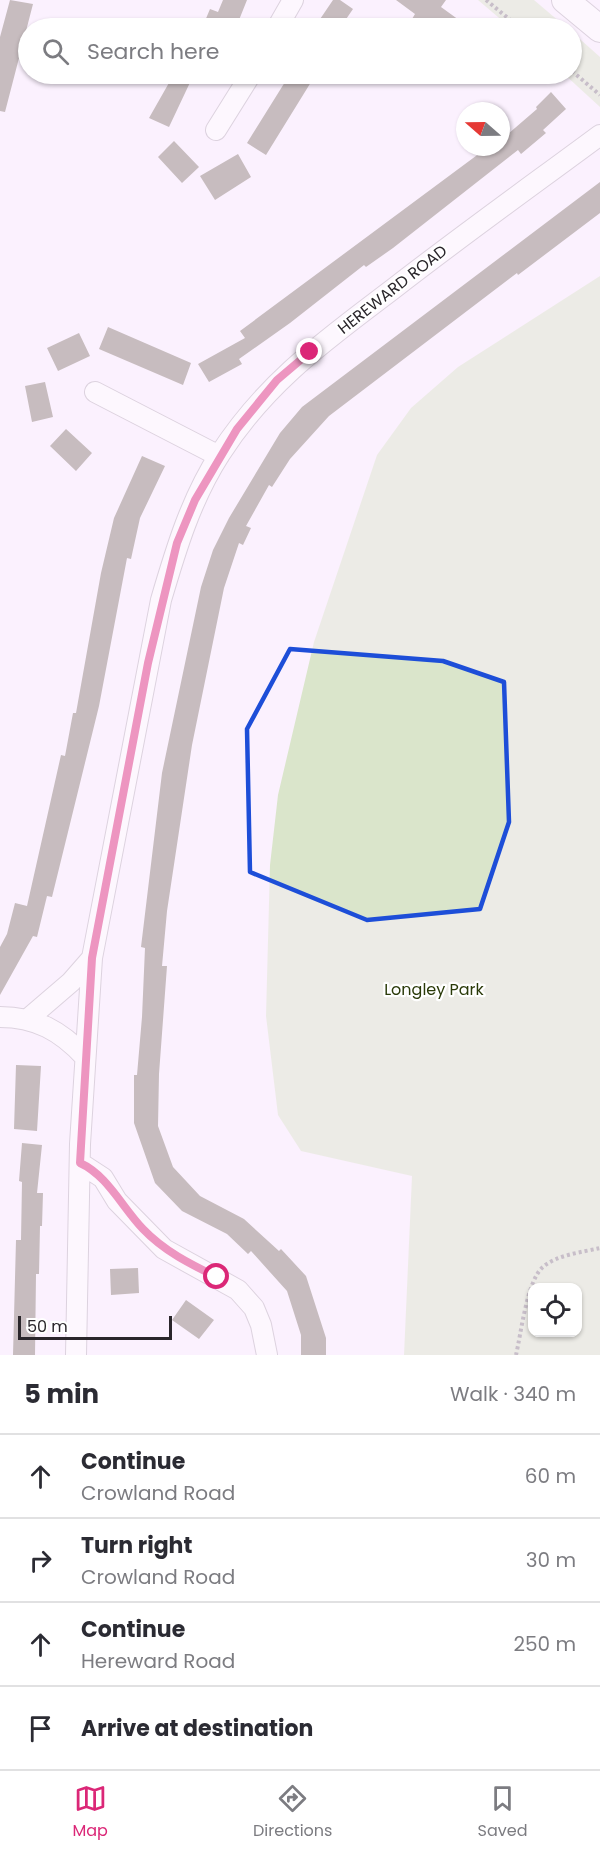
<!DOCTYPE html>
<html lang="en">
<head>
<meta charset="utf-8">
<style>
	body { margin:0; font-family:Poppins,sans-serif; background:#f2f2f3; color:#2b2b33 }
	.controls { position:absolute; right:18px; bottom:18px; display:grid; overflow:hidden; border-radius:12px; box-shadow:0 2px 4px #0004 }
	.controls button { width:54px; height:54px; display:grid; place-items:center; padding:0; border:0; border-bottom:2px solid #e1e1e2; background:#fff; color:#2b2b33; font:30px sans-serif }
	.compass { position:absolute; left:456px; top:102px; width:54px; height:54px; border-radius:50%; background:#fff; box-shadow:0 2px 4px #0004; rotate:290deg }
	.scale { position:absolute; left:18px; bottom:15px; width:154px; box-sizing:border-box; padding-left:6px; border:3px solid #2a262b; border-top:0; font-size:16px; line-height:21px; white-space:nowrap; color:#2a262b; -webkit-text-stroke:4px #fff; paint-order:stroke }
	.stop { position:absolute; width:18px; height:18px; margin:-14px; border:4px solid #db2777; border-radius:50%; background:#fff }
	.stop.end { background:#db2777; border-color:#fff; box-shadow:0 2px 6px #0008 }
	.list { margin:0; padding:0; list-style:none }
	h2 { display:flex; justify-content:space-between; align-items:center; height:78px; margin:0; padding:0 24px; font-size:26px }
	h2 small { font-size:20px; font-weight:400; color:#7c7c81 }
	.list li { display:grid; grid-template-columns:39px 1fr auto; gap:18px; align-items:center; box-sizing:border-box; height:84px; padding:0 24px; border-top:2px solid #e1e1e2 }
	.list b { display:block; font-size:22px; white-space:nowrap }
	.list p { margin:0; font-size:20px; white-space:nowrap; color:#7c7c81 }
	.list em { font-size:20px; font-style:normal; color:#7c7c81 }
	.icon { flex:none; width:33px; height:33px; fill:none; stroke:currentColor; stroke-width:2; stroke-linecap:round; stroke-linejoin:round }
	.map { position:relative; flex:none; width:600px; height:1355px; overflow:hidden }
	.search { position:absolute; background:#fff; box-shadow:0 2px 4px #0004; left:18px; right:18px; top:18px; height:66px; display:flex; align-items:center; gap:15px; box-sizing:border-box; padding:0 21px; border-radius:33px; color:#7c7c81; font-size:22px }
	.sheet { height:414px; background:#fff }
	nav { display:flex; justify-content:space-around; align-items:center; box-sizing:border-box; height:84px; border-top:2px solid #e1e1e2; background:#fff; font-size:16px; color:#7c7c81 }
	nav a { display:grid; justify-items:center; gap:3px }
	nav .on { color:#db2777 }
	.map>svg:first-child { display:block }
</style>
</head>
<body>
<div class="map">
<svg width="600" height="1355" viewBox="0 0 600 1355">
	<rect width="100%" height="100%" fill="#fbf1fe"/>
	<path fill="#dae5cb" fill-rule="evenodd" d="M478,0H534L567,28H511Z
		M572,32L600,57V107L564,74H572Z
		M600,276V1355H404L412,1176L301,1151L278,1115L266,1016L270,865L278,795L314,642L377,455L411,408L458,367ZM532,1288H578V1332H532Z"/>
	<path fill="#877d73" d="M10,0L33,4L5,112L0,111V37Z
		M223,0H247L239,20L257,28H202L210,9L218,12Z
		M333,0H340L353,9L340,28H314Z
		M396,0H446L441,7L470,28H425L412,19L415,14Z
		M174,74H194L169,127L149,118Z
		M290,74H316L266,155L247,143Z
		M551,92L566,109L543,130L546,133L521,154L518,150L393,248L366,267L364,265L290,323L239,359L242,364L209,382L198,364L245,338L240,331L488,147H501V140L537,109L536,107Z
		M174,141L199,167L182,183L158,157Z
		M238,154L251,177L215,200L200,176Z
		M600,182V213L518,275L517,273L329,416L290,459L272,487L269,485L246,526L251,528L243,545L239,543L224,588L192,745L167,911L162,966H167L159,1074L158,1126L173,1167L200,1196L244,1219L279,1251L281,1249L306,1276L326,1338V1355H301V1335L287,1291L251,1251L248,1254L227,1234L182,1211L155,1183L134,1123V1075H137L142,1017L145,948L141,947L162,773L201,587L213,550L229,518L280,433L302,407Z
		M108,327L191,363L183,385L99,349Z
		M79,333L90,356L58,371L47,348Z
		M45,382L53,417L32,422L25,386Z
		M66,429L92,453L76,471L50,446Z
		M142,456L165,466L140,518L131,559L127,558L99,706L52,897L47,896L37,937L33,936L0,995V947L7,934L15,903L27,906L61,755L65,756L73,713H76L101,573L114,518Z
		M16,1065L41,1066L37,1131L14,1129Z
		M22,1143L42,1145L37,1193H43L42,1226H40L39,1274H36L35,1355H13L16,1240H21L22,1182L19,1181Z
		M138,1268L139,1293L111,1295L110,1269Z
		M186,1300L214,1320L199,1339L172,1320Z"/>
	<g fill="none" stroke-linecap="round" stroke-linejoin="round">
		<g stroke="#b7aeba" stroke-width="22">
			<path id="minor" d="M277,28L293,0
				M216,130L251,74
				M95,392L219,456
				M0,1017C36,1017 61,1031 85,1057
				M29,1018L71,982L92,958
				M80,1163L103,1178L117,1201L164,1249L238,1290L254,1308L261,1325L267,1355
				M76,1355L80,1144L92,958L161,600C176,549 191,499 220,454C267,381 326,340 393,289C461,236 531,186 600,135"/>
		</g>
		<g stroke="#b7aeba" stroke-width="28">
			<path id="major" d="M565,0L600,29"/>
		</g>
		<path stroke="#89828b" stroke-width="4" stroke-dasharray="3 3" stroke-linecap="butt" d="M486,0L520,28
			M572,71L600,95
			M516,1355C521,1334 527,1280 543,1267C556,1255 583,1252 600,1248"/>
		<use href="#minor" stroke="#fff" stroke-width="20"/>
		<use href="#major" stroke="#fff" stroke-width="26"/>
	</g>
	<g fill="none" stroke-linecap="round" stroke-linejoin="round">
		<path stroke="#db2777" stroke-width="8" d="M217,1277C190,1264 164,1251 143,1229C122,1207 107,1175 80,1163L92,958L148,663L177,543L195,500L237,429L277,380L310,352"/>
	</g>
	<path d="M0 0H600V1355H0ZM290,649L443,661L504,682L509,822L480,909L367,920L250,872L247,729Z" fill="#fbf1fe" fill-opacity=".55" fill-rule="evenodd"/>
	<path fill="none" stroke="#1d4ed8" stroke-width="4.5" stroke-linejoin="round" d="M290,649L443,661L504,682L509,822L480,909L367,920L250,872L247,729Z"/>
	<g text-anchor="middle" stroke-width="4.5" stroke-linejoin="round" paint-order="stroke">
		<g font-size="16" fill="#2a262b" stroke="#fff">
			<text transform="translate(392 289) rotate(-38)" y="6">HEREWARD ROAD</text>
		</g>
		<g font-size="16" fill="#2a3a09" stroke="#fff">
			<text x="434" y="995">Longley Park</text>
		</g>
	</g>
</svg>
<div class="controls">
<button><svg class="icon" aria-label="locate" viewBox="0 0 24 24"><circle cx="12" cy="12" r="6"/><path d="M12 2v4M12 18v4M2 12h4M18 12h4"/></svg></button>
</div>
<svg class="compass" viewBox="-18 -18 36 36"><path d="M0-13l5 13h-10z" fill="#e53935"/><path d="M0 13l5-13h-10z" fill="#7c7c81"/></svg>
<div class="scale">50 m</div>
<div class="stop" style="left:217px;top:1277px"></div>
<div class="stop end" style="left:310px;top:352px"></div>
<div class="search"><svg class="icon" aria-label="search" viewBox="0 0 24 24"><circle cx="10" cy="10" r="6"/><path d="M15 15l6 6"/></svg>Search here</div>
</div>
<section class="sheet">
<h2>5 min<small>Walk · 340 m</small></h2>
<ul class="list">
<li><svg class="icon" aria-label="ahead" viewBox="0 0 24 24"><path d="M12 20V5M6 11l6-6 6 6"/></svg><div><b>Continue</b><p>Crowland Road</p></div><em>60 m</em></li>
<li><svg class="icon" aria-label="right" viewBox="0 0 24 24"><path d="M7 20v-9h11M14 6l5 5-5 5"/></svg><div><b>Turn right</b><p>Crowland Road</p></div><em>30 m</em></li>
<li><svg class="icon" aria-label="ahead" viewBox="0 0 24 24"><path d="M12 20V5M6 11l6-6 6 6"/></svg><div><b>Continue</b><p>Hereward Road</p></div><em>250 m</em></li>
<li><svg class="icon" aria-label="arrive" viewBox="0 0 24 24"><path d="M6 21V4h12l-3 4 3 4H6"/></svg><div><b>Arrive at destination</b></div></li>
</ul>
</section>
<nav>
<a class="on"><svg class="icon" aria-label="map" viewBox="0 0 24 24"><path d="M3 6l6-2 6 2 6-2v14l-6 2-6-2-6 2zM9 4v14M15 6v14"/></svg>Map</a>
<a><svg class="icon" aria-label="directions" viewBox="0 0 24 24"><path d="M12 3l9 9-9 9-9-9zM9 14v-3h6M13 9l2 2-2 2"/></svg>Directions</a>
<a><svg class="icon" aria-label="saved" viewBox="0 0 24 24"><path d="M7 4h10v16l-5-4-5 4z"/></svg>Saved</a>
</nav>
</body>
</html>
